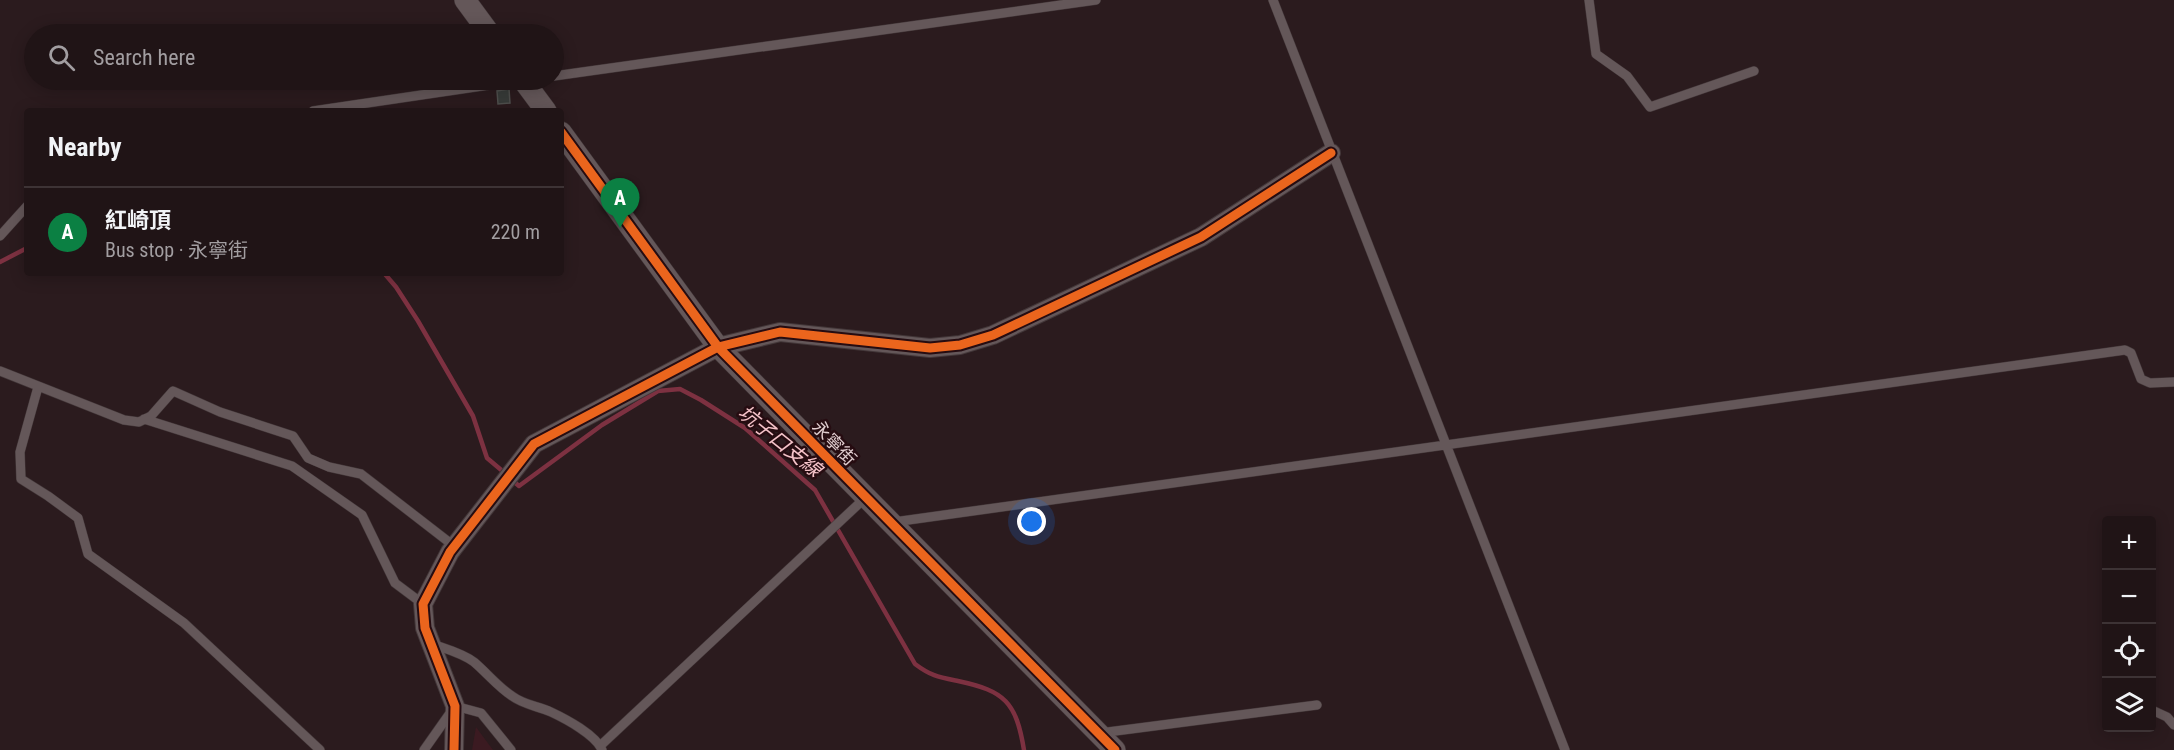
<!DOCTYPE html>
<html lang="en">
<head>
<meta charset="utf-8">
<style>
	body { margin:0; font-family:"Roboto Condensed","Noto Sans TC",sans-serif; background:#281d1f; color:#f1f3f6 }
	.controls { position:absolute; right:18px; bottom:18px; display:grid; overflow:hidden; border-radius:6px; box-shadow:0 3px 15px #0003 }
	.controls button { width:54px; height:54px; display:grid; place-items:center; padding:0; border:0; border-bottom:2px solid #3d3335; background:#201416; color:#f1f3f6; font:30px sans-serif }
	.you { position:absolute; left:1032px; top:522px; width:21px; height:21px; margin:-15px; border:4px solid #fff; border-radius:50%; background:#1a73e8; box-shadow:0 0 0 9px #1a73e833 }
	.badge { display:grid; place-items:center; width:39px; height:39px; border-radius:50%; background:#0b8043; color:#fff; font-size:20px; font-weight:700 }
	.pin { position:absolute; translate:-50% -50px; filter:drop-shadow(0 2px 3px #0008) }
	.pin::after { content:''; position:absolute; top:32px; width:21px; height:18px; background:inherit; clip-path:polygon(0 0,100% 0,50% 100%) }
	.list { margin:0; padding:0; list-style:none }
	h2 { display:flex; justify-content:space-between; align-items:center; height:78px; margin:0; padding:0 24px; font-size:26px }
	h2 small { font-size:20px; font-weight:400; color:#a29ea1 }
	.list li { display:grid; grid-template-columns:39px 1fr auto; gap:18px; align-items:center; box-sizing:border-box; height:90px; padding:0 24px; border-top:2px solid #3d3335 }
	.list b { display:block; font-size:22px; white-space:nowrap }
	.list p { margin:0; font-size:20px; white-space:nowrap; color:#a29ea1 }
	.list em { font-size:20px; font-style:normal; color:#a29ea1 }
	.icon { flex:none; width:33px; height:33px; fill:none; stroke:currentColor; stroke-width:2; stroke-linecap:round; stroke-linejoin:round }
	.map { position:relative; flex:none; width:2174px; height:750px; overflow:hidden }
	.search { position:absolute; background:#201416; box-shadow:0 3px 15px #0003; left:24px; top:24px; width:540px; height:66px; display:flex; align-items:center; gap:15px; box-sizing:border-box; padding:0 21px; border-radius:33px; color:#a29ea1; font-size:22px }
	.panel { position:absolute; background:#201416; box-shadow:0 3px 15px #0003; left:24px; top:108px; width:540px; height:168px; border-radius:6px }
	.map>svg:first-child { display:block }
</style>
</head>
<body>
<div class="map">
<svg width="2174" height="750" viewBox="0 0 2174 750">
	<rect width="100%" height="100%" fill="#2b1b1e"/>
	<path fill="#3b1a21" d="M476,727L493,750H472Z"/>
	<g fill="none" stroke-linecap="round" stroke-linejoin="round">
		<path stroke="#7d3141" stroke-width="4.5" d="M0,262L27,248
			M384,273L396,287L418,321L473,416L487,458L506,474
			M512,480L519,486L602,425L658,391L680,389L701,400L745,428L815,490L915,664C931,676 938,677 958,681C1005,691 1016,702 1024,750"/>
	</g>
	<path fill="#383b39" stroke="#4f4f4d" stroke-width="1.5" d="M509,89L510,103L498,104L497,91Z"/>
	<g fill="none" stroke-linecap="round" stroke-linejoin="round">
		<g stroke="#433739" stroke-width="10">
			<path id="service" d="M1273,0L1565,750
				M1589,0L1596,54L1627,76L1650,107L1754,71
				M554,76L1096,0
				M313,111L523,80
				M0,236L27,206
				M0,371L124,420L139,422L151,416L173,391L220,412L293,436L308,458L329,467L361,474L454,546
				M38,387L20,452L21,479L48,496L78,518L88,554L184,623L320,750
				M144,419L292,466L362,515L395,583L423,604
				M894,522L2125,350L2131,353L2141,379L2150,383L2174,382
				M432,644C446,649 462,653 474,662C487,673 498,687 512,696C524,705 538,706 551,712C566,719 596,735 602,750
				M2154,711L2167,717L2174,725
				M1100,733L1317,705
				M600,746L865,498
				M424,750L455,706L481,713L511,750"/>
		</g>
		<g stroke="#433739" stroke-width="20">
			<path id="minor" d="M454,750L455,706L425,628L423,604L450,552L534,444L718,347L780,332L930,348L960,345L993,335L1201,237L1331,153"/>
		</g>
		<g stroke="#433739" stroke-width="22">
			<path id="tertiary" d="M465,0L490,34
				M523,80L546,111
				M561,132L718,347L1115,750"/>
		</g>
		<use href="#service" stroke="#645759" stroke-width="9"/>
		<use href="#minor" stroke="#645759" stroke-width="18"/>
		<use href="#tertiary" stroke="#645759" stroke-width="21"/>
		<g stroke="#260c11" stroke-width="13">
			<path id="cycleway" d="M561,132L718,347L1115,750
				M454,750L455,706L425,628L423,604L450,552L534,444L718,347L780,332L930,348L960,345L993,335L1201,237L1331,153"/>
		</g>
		<use href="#cycleway" stroke="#eb651d" stroke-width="9"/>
	</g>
	<g text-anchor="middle" stroke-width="5" stroke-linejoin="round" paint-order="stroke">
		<g font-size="18" fill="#e1ced0" stroke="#260c11">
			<text transform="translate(834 443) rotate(46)" y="6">永寧街</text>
		</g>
		<g font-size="20" font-style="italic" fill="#f5c3c9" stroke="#260c11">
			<text transform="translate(780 441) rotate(39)" y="7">坑子口支線</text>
		</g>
	</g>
</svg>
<div class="controls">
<button>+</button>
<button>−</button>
<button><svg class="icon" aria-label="locate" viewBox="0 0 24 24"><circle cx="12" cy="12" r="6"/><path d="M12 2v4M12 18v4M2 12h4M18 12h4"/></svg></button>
<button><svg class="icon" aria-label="layers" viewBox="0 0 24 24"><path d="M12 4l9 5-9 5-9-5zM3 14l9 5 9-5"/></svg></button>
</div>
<div class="you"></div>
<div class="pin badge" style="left:620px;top:228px">A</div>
<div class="search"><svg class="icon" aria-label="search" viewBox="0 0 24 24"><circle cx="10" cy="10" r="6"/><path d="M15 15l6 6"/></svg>Search here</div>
<section class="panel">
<h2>Nearby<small></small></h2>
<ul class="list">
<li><span class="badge">A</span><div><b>紅崎頂</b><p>Bus stop · 永寧街</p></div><em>220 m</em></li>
</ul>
</section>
</div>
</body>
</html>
